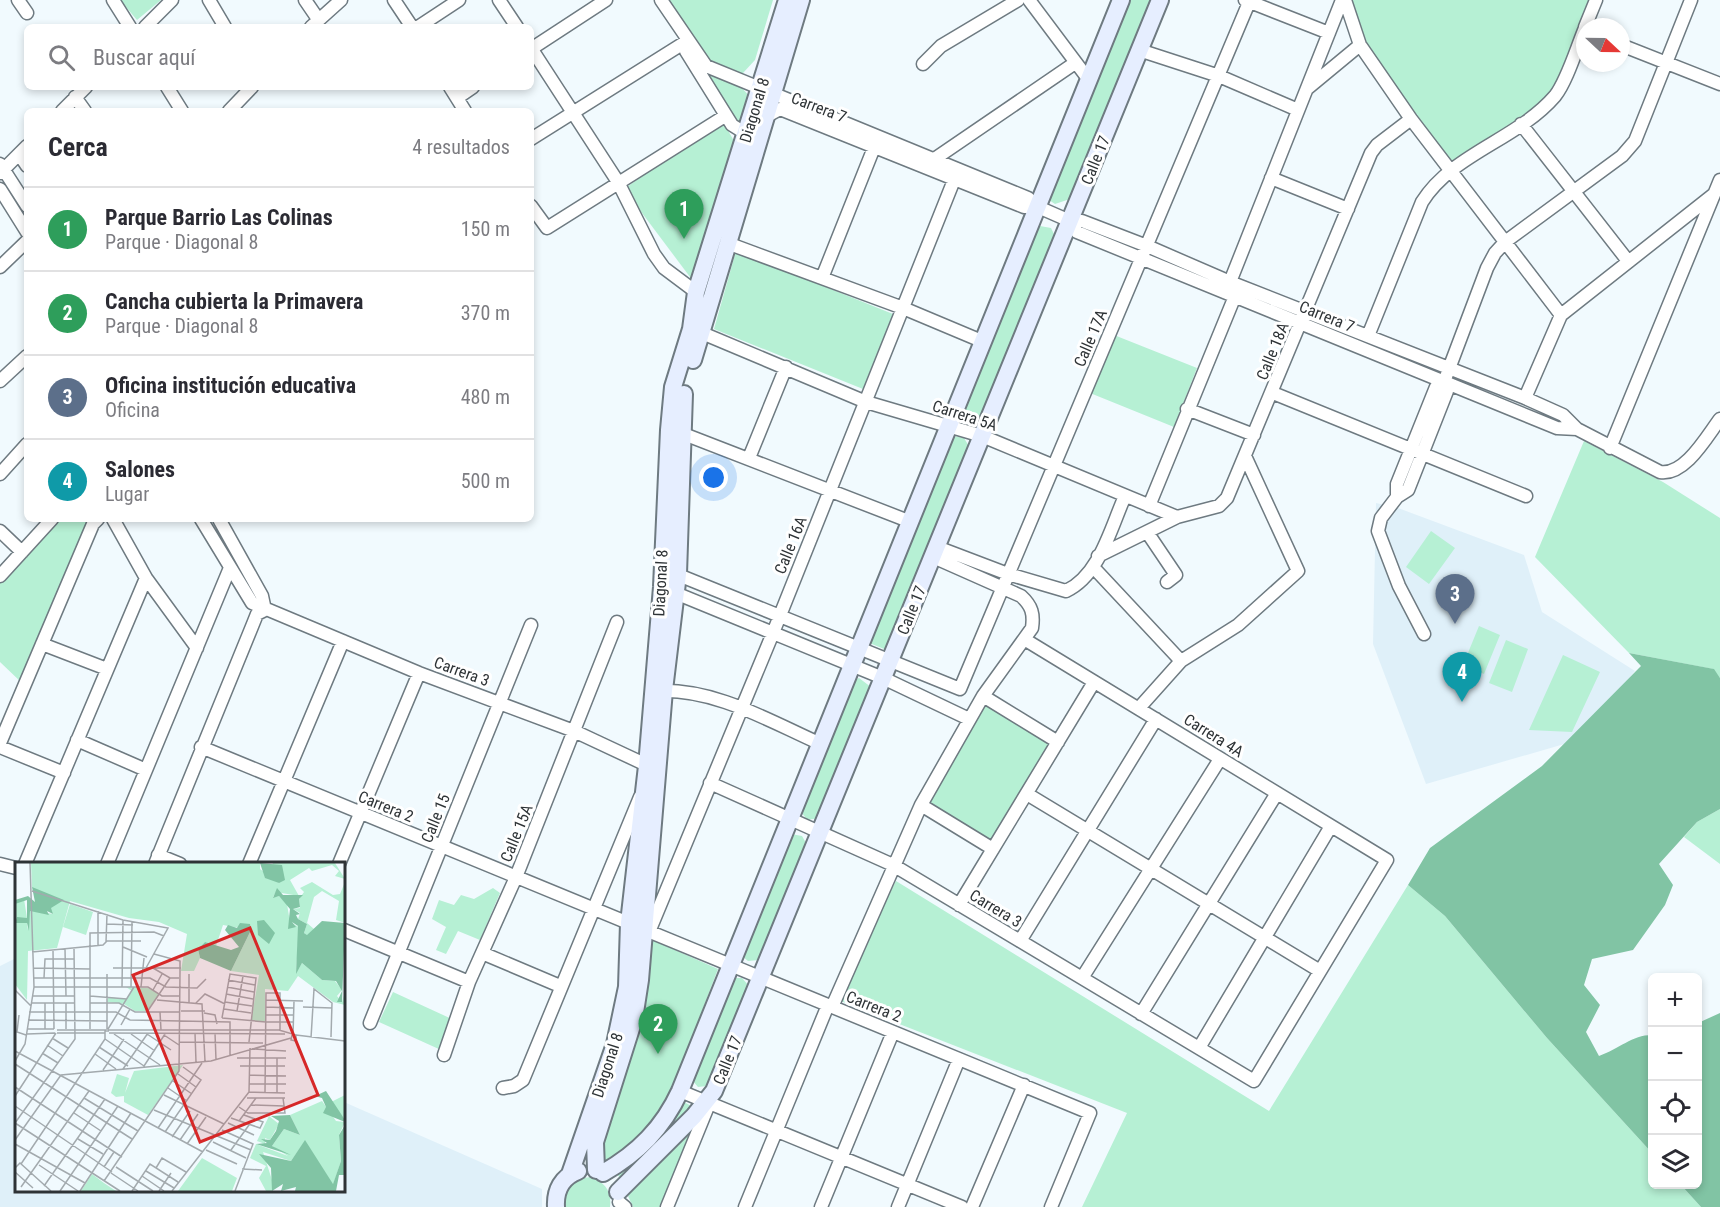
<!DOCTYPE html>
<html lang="es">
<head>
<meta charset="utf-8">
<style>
	body { margin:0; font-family:"Roboto Condensed",sans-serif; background:#f7f7f7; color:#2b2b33 }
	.controls { position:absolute; right:18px; bottom:18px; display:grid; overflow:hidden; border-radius:9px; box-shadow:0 3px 9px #0003 }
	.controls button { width:54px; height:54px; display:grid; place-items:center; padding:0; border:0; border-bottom:2px solid #e1e1e2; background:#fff; color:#2b2b33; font:30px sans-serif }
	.compass { position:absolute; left:1576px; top:18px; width:54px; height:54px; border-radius:50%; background:#fff; box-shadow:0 3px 9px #0003; rotate:112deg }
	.you { position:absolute; left:714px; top:478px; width:21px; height:21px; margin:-15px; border:4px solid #fff; border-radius:50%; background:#1a73e8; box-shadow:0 0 0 9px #1a73e833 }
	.badge { display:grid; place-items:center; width:39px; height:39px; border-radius:50%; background:#0b8043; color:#fff; font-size:20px; font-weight:700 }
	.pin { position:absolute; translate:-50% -50px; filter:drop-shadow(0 2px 3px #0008) }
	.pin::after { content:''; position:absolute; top:32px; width:21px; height:18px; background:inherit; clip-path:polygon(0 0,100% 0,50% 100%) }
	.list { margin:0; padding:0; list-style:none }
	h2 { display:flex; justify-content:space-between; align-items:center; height:78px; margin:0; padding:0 24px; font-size:26px }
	h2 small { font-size:20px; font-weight:400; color:#7c7c81 }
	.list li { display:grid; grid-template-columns:39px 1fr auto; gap:18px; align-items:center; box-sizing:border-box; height:84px; padding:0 24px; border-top:2px solid #e1e1e2 }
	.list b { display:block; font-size:22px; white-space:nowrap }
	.list p { margin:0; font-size:20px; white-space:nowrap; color:#7c7c81 }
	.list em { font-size:20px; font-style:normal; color:#7c7c81 }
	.icon { flex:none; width:33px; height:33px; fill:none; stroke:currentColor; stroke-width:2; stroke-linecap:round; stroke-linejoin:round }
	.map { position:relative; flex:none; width:1720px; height:1207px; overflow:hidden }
	.search { position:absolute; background:#fff; box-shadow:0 3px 9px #0003; left:24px; top:24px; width:510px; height:66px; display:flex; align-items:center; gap:15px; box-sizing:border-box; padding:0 21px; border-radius:9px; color:#7c7c81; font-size:22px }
	.panel { position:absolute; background:#fff; box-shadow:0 3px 9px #0003; left:24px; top:108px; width:510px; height:414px; border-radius:9px }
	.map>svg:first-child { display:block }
</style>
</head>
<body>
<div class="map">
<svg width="1720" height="1207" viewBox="0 0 1720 1207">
	<rect width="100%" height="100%" fill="#f1fafe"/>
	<path fill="#dff0f9" d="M1376,503L1398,508L1524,555L1542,612L1635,671L1578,740L1426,784L1373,644Z
		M14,959L16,1190H344V1102L542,1189V1207H0V966Z"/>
	<path fill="#b6f0d4" d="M120,0H161L137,20Z
		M666,0H773L755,60L743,73C702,73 686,30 666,0Z
		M1122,0H1150L1070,199L1055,204L1049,200L1046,192Z
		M1352,0H1592L1554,91L1517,122L1454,165L1360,38Z
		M704,70L741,87L751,98L744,123L739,124Z
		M722,120L738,148L693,281L624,189Z
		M1040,226L1051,228L1056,238L982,418C973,421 966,420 961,411L1034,230Z
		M736,251L893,314L863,389L714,329Z
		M1114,335L1197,368L1174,427L1090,393Z
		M953,436L964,438L970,448L889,651L867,642Z
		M1584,441L1663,482L1720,518V678L1713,669L1629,653L1535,557Z
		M54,519H94L22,683L0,662V581Z
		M1431,531L1455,548L1429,584L1406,567Z
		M1479,626L1500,635L1484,674L1463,665Z
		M1506,640L1528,649L1512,692L1489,683Z
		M1563,655L1600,672L1572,732L1529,730Z
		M859,678L871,687L819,818L807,820L800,810L852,681Z
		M987,702L1054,742L993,846L925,806Z
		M1720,809V864L1684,837L1697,822Z
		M791,834L802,836L806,843L759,960L748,961L742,956Z
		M896,881L1269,1111L1408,885L1445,916L1547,1038L1652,1153V1184L1681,1185L1701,1207H1082L1127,1113L838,1000L860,948Z
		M493,888L500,893L480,940L458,931L446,954L436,950L446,927L432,919L439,900L454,905L461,895L474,899Z
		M650,939L718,969L672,1090L634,1147L606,1162L603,1158V1139Z
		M734,978H742L749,986L707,1086L698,1087L692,1080Z
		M393,992L454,1020L441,1050L379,1022Z
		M684,1102L693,1107L623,1182L617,1174L642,1155Z
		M695,1127L663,1207H633L628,1196L639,1177Z
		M590,1177C605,1182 612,1191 610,1207H565C563,1190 573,1179 590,1177Z"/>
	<path fill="#81c4a4" d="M1629,653L1714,669L1720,678V809L1697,822L1659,864L1673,885L1665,905L1633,950L1592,959L1584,985L1600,1005L1586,1032L1599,1056C1619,1049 1632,1035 1652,1035V1153L1547,1038L1445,916L1408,885L1430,848L1542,766L1641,666Z
		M1720,1013V1207H1701L1681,1185L1698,1184V1023Z"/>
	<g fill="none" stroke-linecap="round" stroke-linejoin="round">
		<g stroke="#6e7a81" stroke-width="15">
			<path id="street" d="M18,0L27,13
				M113,0L130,27
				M209,0L225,27
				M305,0L318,19
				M394,0L412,27
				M499,0L517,27
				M661,0L706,66L1028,198L1038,207L1070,221H1082L1147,246L1230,282L1525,398L1563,415L1577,429L1660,472C1685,476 1707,436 1720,419
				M1029,0L1089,80
				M1245,0L1329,33
				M1345,0L1360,45L1411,119L1561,315
				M145,27L172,0
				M311,27L341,0
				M418,27L459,0
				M1585,27L1596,0
				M1621,45L1720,84
				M531,48L618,182L654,254L664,268L696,292
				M531,49L606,0
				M1139,50L1219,76L1298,110
				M686,51L732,125L740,130H752
				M923,64L941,46L1018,0
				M167,87L182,111
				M450,87L465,111
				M1308,88L1360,45
				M75,97L85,111
				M457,98L473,87
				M62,111L86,87
				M229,111L252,87
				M766,120L769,115L780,109L1024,207H1038
				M1521,124L1628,261
				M531,139L687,41
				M19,154L27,166
				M933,160L1075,63
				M0,164L27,206
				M0,173L27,146
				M1271,178L1348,209
				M0,189L27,232
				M531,206L547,228L725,116
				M1070,221L1077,232L1557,428L1577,429
				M727,243L903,308L984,342
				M0,267L27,241
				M822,278L877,140
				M1230,282L1342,0
				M702,333L866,402L982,436L1177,517L1219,506L1227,498L1371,153L1377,145L1411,119
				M1368,336L1422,202C1453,153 1517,140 1555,96C1567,81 1577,47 1585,28
				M0,381L27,356
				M1273,393L1526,496
				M1525,398L1561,315L1713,195
				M1187,409L1254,435
				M676,431L911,522
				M1610,448L1720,180
				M749,458L786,367
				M0,474L27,444
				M1397,497V484L1436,387L1444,382L1487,268L1495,253L1505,242L1622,156L1635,141L1691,0
				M1149,506L1235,296
				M113,519L146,578L197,648
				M201,519L252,603L419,673L574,731L653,768
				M219,519L262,596L265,610
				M0,531L22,552
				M1147,532L1176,575L1167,582
				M937,547L1008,574L1066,591C1100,575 1111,527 1125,496
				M1098,556L1177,517
				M1094,568L1181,661
				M671,572L960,689L1250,0
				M0,576L52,519
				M668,590L883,678L969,719
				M1424,634L1399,586L1378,531L1381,518L1397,497L1408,490L1447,391L1444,382
				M42,644L107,669
				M656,691C715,688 769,721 821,744
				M983,696L1058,742
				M1139,708L1181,661L1238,625L1298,571L1245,456
				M77,740L146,770
				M0,743L93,524L98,519
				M0,747L64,773
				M201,747L1090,1113L1051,1207
				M710,783L893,865L1254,1081L1387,860L1024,639
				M1027,794L1320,971
				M921,805L993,849
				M158,855L180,864
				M0,864L16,868
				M25,864L146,578
				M107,864L229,570
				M155,864L253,624L257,614L265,610
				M249,864L343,641
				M339,864L419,673
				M959,905L1094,682
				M344,930L469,982
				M649,932L773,633L958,170
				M1020,941L1156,719
				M482,953L560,986
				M1082,978L1220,759
				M832,1007L921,805L983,696L1032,628C1034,614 1032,606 1021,596L933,557
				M1141,1014L1277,793
				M370,1023L531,625
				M1199,1048L1331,826
				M444,1055L469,982L516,877L617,622
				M503,1088L514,1086L523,1080L640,797
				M680,1091L962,1207
				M619,1202L625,1207
				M667,1207L709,1104
				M745,1207L828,1005
				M821,1207L893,1032
				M898,1207L959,1059
				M972,1207L1024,1085"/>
		</g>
		<g stroke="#6e7a81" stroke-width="20">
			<path id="secondary" d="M693,360L801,0
				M596,1170L595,1142L634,1019L640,980L664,690L678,574L684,394
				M603,1173C638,1153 663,1128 680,1091L1121,0
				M570,1174L615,1044L627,987L629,923L647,766L662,587L669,430L673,387L691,329L696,292L787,0
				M618,1192L694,1116L714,1091L1160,0
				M556,1207C555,1190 562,1177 578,1171"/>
		</g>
		<use href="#street" stroke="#fff" stroke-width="12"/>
		<use href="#secondary" stroke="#e6eeff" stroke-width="16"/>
	</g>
	<g text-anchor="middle" stroke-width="6" stroke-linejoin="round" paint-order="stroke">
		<g font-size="16" fill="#2e3336" stroke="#fff">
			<text transform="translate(819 107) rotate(21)" y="6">Carrera 7</text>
			<text transform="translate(754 110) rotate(-73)" y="6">Diagonal 8</text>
			<text transform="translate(1095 160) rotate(-68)" y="6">Calle 17</text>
			<text transform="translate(1327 316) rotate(22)" y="6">Carrera 7</text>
			<text transform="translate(1090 338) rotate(-67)" y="6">Calle 17A</text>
			<text transform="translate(1272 351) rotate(-68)" y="6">Calle 18A</text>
			<text transform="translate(965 415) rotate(18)" y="6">Carrera 5A</text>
			<text transform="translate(790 545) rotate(-68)" y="6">Calle 16A</text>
			<text transform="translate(660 583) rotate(-87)" y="6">Diagonal 8</text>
			<text transform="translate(911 610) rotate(-68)" y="6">Calle 17</text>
			<text transform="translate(462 671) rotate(20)" y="6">Carrera 3</text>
			<text transform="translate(1214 735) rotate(32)" y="6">Carrera 4A</text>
			<text transform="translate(386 806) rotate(22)" y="6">Carrera 2</text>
			<text transform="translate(435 818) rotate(-68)" y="6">Calle 15</text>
			<text transform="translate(516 833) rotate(-68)" y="6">Calle 15A</text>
			<text transform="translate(996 908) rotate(31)" y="6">Carrera 3</text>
			<text transform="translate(874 1006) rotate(22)" y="6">Carrera 2</text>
			<text transform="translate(727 1060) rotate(-68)" y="6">Calle 17</text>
			<text transform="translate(607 1065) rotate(-72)" y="6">Diagonal 8</text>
		</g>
	</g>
	<g transform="translate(15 862)">
		<rect width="330" height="330" fill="#f1fafe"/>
		<path d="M16,1H245V7L264,21L267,3L257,4L258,1H320L330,17L320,14L324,9L317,3L297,9L294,6L275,18L284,34L261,30L258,35L264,34L272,42L275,60L284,65L281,111L287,101L307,118L320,119L327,128L322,134L327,140L330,130V143L318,140L283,114L273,129L250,127V159H236L244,113L216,109L236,68L208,63L201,84L190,80L183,87L185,96L179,109H166L172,72L144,60L114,56L55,39L42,86L13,89L12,138L0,122V61H12L13,68L15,48L38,52L17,25ZM297,20L318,33L325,32L330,20V61L321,58L324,39L307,29L299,35L292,61L299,67L293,74L289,71L292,62L283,57L285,51L278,47L285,46L284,37L289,30L285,26ZM9,37L12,56L0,58V42ZM55,42L78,50L71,73L48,65ZM111,125L133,126L144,132L132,149H120L109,142L92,140L93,135L111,137L117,129ZM168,203L133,253L109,240V234L101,235L96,231L102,212L114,216L110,231L119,209ZM330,233V258L316,240ZM307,239L321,259L330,260L324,273L326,299L318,323L290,279L276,299L248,290L257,318V329H251L244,316L251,304L235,296L241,282L273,294L257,284L269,267L285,273L275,253ZM254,254L264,262L255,278L250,276V282L242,279ZM187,296L222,316L217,329H163ZM77,312L89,321L101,329H66Z" fill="#b6f0d4"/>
		<path d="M245,1L267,3L270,18L264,21L250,16ZM17,25L49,38L36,46L38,52L32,49L34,53L15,49L14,69L12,61H0L2,55L12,56V38L0,42V38L13,34L20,40ZM262,26L268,33H288L284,37L285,45L278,47L285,52L281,53L283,57L292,62L289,71L292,73L307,59L330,61L327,140H322L327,129L321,119L307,118L287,101L281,112L283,64L277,60L281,65L273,67L275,47L264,34L258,36ZM249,58L260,71L254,82L243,73L242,59ZM225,61L235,62L236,68L216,109L185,96L183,87L190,80L216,88L224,85L210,68L213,63L222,66ZM311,229L330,258V260L308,251L311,245L307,236L300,234ZM275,253L285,273L269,267L257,284L276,293L241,282L252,281L246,277L255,278L261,269L264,259L256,254ZM330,263V313H324L321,329H280L281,325L266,329L268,322L257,329L256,306L244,292L276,299L290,278L318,322L326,299L324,273Z" fill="#81c4a4"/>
		<path fill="none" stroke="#a3aaae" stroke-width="1.5" d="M17,29L108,58L153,66L131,106M92,62L118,63M91,80L92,52M83,84V49M108,85L132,95M50,87L51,134M38,88L39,167M17,90L88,83L92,79H126M139,92L165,99V110M19,106L75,107M98,106H166M138,106L155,116H164M19,116H135L151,125L182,126L191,117M29,116L30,97H59M213,118L240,123M19,125H133L147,134H164M107,125L108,58M116,125L117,60M126,125L129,96M212,125L239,130M0,128L16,144M138,128L147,112M211,132L238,137M17,134H60M75,134L112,137M142,138L187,142L190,199M251,138L288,139M210,140L237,144M16,141H60M51,141V167M75,141H104L120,150H165M174,141V112M181,141L190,132L210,142M251,145L279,146M288,145L317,146M209,147L236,151M166,149H190M222,149L228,114M14,150H101L115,158M132,150L155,116M145,150L146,168M189,151L200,153L202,162M4,153L2,170L11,173M251,153H279M207,156L215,112L241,116L234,180M207,156L251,160M13,158L92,159M115,158L215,160V194M251,160H279M106,163L115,147M12,167H39M30,167V141M75,167V71L139,70L149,74M93,167L119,125M42,168H91M92,168V112M93,168H264L281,173V179L276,178L277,173M42,171H90M94,171L270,172M180,171L181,200M200,171L201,198M12,172L40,171M99,172L145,203M116,172L140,189M132,172L156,188M149,173L164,183M278,173L279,139M281,173L330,179M37,176L53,186M296,176L299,127L317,141L316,175M90,177L129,204M164,180L248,181M32,183L48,194M84,185L113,204M237,187L271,189M0,189L188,290M27,191L43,201M80,192L101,207M222,196H271M0,199L10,182L19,125L15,1M0,202L117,277M129,204L150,172M225,204H270M108,207L133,171M88,208L109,177M163,212L181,225M234,213L271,214M158,219L177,232M234,222H271M0,225L107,295M153,226L172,239M234,230L235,186M234,230L270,231M250,231L251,131H265V168M262,231V196M149,233L209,262M0,234L41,171M69,236L123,269M232,236H270M236,243L269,244M0,244L97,310M224,245L233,251H270L268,236M139,248L236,288M59,251L86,269M216,256L245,266L248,260L229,253M224,259L241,236M0,261L60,177L59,86M0,261L105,329M213,261L239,273M143,266L187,201M207,268L238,282L220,329M150,270L186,218L168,205M157,275L175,249M63,277L88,292M0,278L46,213L196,199L276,176M165,278L183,252M198,280L231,296M0,282L70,321M172,282L191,255M191,288L222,302M216,288L234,263M6,302L90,177V169H94M24,303L63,329M89,305L99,290M101,305L138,329M0,306L5,301L36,329M141,306L147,296L171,310M227,307L247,308M131,309L159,326M0,310L18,326M96,311L123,329M127,314L149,329M89,319L164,209L165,110M29,324L90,237M6,325L74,229M45,329L103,244M65,329L116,251M117,329L135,302L163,320M144,329L156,311M157,329L234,230"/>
		<path fill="#d62828" fill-opacity="0.15" stroke="#d62828" stroke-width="3" d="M235,66L303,233L185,280L118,113Z"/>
		<rect width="330" height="330" fill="none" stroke="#2e3336" stroke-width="3"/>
	</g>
</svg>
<div class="controls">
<button>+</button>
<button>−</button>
<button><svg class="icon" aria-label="locate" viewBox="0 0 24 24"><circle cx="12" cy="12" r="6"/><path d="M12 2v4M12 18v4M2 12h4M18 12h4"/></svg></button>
<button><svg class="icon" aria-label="layers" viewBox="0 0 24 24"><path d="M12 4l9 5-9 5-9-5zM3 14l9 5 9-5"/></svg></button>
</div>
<svg class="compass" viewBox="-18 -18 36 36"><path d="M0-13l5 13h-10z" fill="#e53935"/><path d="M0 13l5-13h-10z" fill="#7c7c81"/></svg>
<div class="you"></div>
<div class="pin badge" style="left:684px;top:239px;background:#2e9e5b">1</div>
<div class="pin badge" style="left:658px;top:1054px;background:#2e9e5b">2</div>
<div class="pin badge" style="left:1455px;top:624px;background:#5c6f8a">3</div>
<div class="pin badge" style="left:1462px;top:702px;background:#0f9aa8">4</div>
<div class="search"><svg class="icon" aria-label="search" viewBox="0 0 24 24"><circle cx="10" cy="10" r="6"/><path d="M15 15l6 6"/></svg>Buscar aquí</div>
<section class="panel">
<h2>Cerca<small>4 resultados</small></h2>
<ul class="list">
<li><span class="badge" style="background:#2e9e5b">1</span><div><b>Parque Barrio Las Colinas</b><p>Parque · Diagonal 8</p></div><em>150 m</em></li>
<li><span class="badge" style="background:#2e9e5b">2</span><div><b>Cancha cubierta la Primavera</b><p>Parque · Diagonal 8</p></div><em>370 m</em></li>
<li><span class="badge" style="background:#5c6f8a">3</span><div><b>Oficina institución educativa</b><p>Oficina</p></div><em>480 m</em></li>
<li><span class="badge" style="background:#0f9aa8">4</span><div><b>Salones</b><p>Lugar</p></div><em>500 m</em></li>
</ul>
</section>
</div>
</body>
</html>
